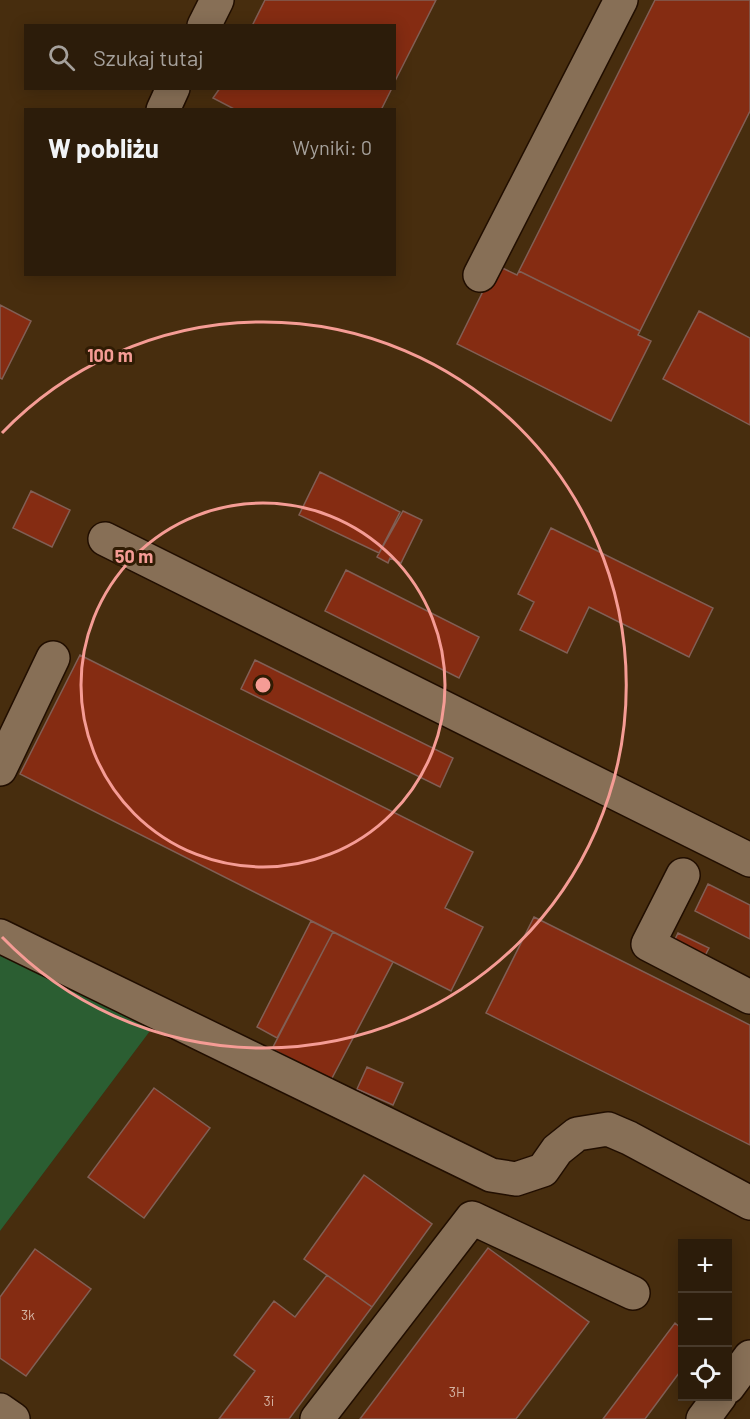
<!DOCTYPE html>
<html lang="pl">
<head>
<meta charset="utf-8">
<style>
	body { margin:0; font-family:Barlow,sans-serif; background:#382918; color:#f1f3f6 }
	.controls { position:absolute; right:18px; bottom:18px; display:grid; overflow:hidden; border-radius:0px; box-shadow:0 3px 15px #0003 }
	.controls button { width:54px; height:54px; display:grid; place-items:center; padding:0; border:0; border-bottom:2px solid #483a2b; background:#2c1c0a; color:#f1f3f6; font:30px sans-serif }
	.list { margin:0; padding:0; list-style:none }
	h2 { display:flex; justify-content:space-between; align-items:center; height:78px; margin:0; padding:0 24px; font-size:26px }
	h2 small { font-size:20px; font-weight:400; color:#a6a19c }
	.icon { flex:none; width:33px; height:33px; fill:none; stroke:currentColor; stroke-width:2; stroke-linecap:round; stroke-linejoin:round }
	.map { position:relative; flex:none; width:750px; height:1419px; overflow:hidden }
	.search { position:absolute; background:#2c1c0a; box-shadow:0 3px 15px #0003; left:24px; top:24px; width:372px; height:66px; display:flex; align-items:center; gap:15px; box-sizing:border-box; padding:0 21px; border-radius:0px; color:#a6a19c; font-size:22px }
	.panel { position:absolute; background:#2c1c0a; box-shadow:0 3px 15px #0003; left:24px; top:108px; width:372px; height:168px; border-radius:0px }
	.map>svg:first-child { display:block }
</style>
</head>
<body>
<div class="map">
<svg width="750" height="1419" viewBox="0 0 750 1419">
	<rect width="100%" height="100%" fill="#3a250e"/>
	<path fill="#472d0e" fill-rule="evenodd" d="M0,0H750V1419H0V1231L153,1027L0,951ZM26,26H394V88H26ZM26,110H394V274H26ZM682,1244H728V1396H682Z"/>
	<path fill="#2b5e32" d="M0,951L153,1027L0,1231Z"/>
	<path fill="#852c12" stroke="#815f55" stroke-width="1.5" d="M265,0H436L394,83V26H252Z
		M655,0H750V111L640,331L519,271Z
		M220,88H392L381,110H236L213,98Z
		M496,265L517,275L519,271L640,331L638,335L651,341L611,421L457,344Z
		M0,305L31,321L2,379L0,378Z
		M699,311L750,338V425L663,379Z
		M320,472L400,512L379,553L299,515Z
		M31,491L70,510L52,547L13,528Z
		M403,511L422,520L401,563L390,558L388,563L377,557Z
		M551,528L713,608L689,657L589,607L567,653L520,630L534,602L518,594Z
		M346,570L479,637L459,678L325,611Z
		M80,655L473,852L445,908L483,927L451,991L20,774Z
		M255,660L453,758L440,787L241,689Z
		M708,884L750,905V939L695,911Z
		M534,917L750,1025V1145L486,1013Z
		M311,921L333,932L277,1038L257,1027Z
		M333,932L393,962L331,1080L272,1049Z
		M678,933L709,948L700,965L670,950Z
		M367,1067L403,1083L393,1105L357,1089Z
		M154,1088L210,1128L144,1218L88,1177Z
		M364,1175L432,1224L372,1307L304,1259Z
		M488,1248L589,1322L516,1419H360Z
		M35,1249L91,1289L26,1376L0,1358V1297Z
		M327,1275L372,1307L289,1419H219L255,1371L234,1355L274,1301L295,1317Z
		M675,1323L682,1329V1369L645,1419H603Z"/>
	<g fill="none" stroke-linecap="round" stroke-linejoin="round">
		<g stroke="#210e00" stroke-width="36">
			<path id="minor" d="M204,26L217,0
				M163,110L173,88
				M480,275L621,0
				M105,539L750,860
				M0,769L53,658
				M683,875L648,944L750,997
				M0,936L491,1175L516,1179L543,1170L557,1150L577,1134L608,1129L629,1138L750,1203
				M728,1387L750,1357
				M0,1410L13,1419
				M317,1419L472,1218L633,1293
				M703,1419L720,1396"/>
		</g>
		<use href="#minor" stroke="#876f56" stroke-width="33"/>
	</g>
	<g fill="none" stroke="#f59c95" stroke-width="3">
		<circle cx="263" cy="685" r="182"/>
		<path d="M2 433A363 363 0 1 1 2 937"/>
	</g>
	<g text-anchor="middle" stroke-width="6" stroke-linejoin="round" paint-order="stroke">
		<g font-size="14" fill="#d4b3a2">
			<text x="28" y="1320">3k</text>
			<text x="457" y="1397">3H</text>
			<text x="269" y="1406">3i</text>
		</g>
	</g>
	<circle cx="263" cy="685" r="9" fill="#f59c95" stroke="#301c04" stroke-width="3"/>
	<g font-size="18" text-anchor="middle" font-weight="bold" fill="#f59c95" stroke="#301c04" stroke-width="6" stroke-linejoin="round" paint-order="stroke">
		<text x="110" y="362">100 m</text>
		<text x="134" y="563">50 m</text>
	</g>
</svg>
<div class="controls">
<button>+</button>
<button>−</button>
<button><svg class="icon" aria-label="locate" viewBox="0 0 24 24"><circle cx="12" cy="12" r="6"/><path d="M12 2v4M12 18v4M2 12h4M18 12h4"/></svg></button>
</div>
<div class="search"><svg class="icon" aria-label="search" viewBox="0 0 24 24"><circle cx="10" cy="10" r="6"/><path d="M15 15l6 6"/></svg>Szukaj tutaj</div>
<section class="panel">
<h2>W pobliżu<small>Wyniki: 0</small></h2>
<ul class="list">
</ul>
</section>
</div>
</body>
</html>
